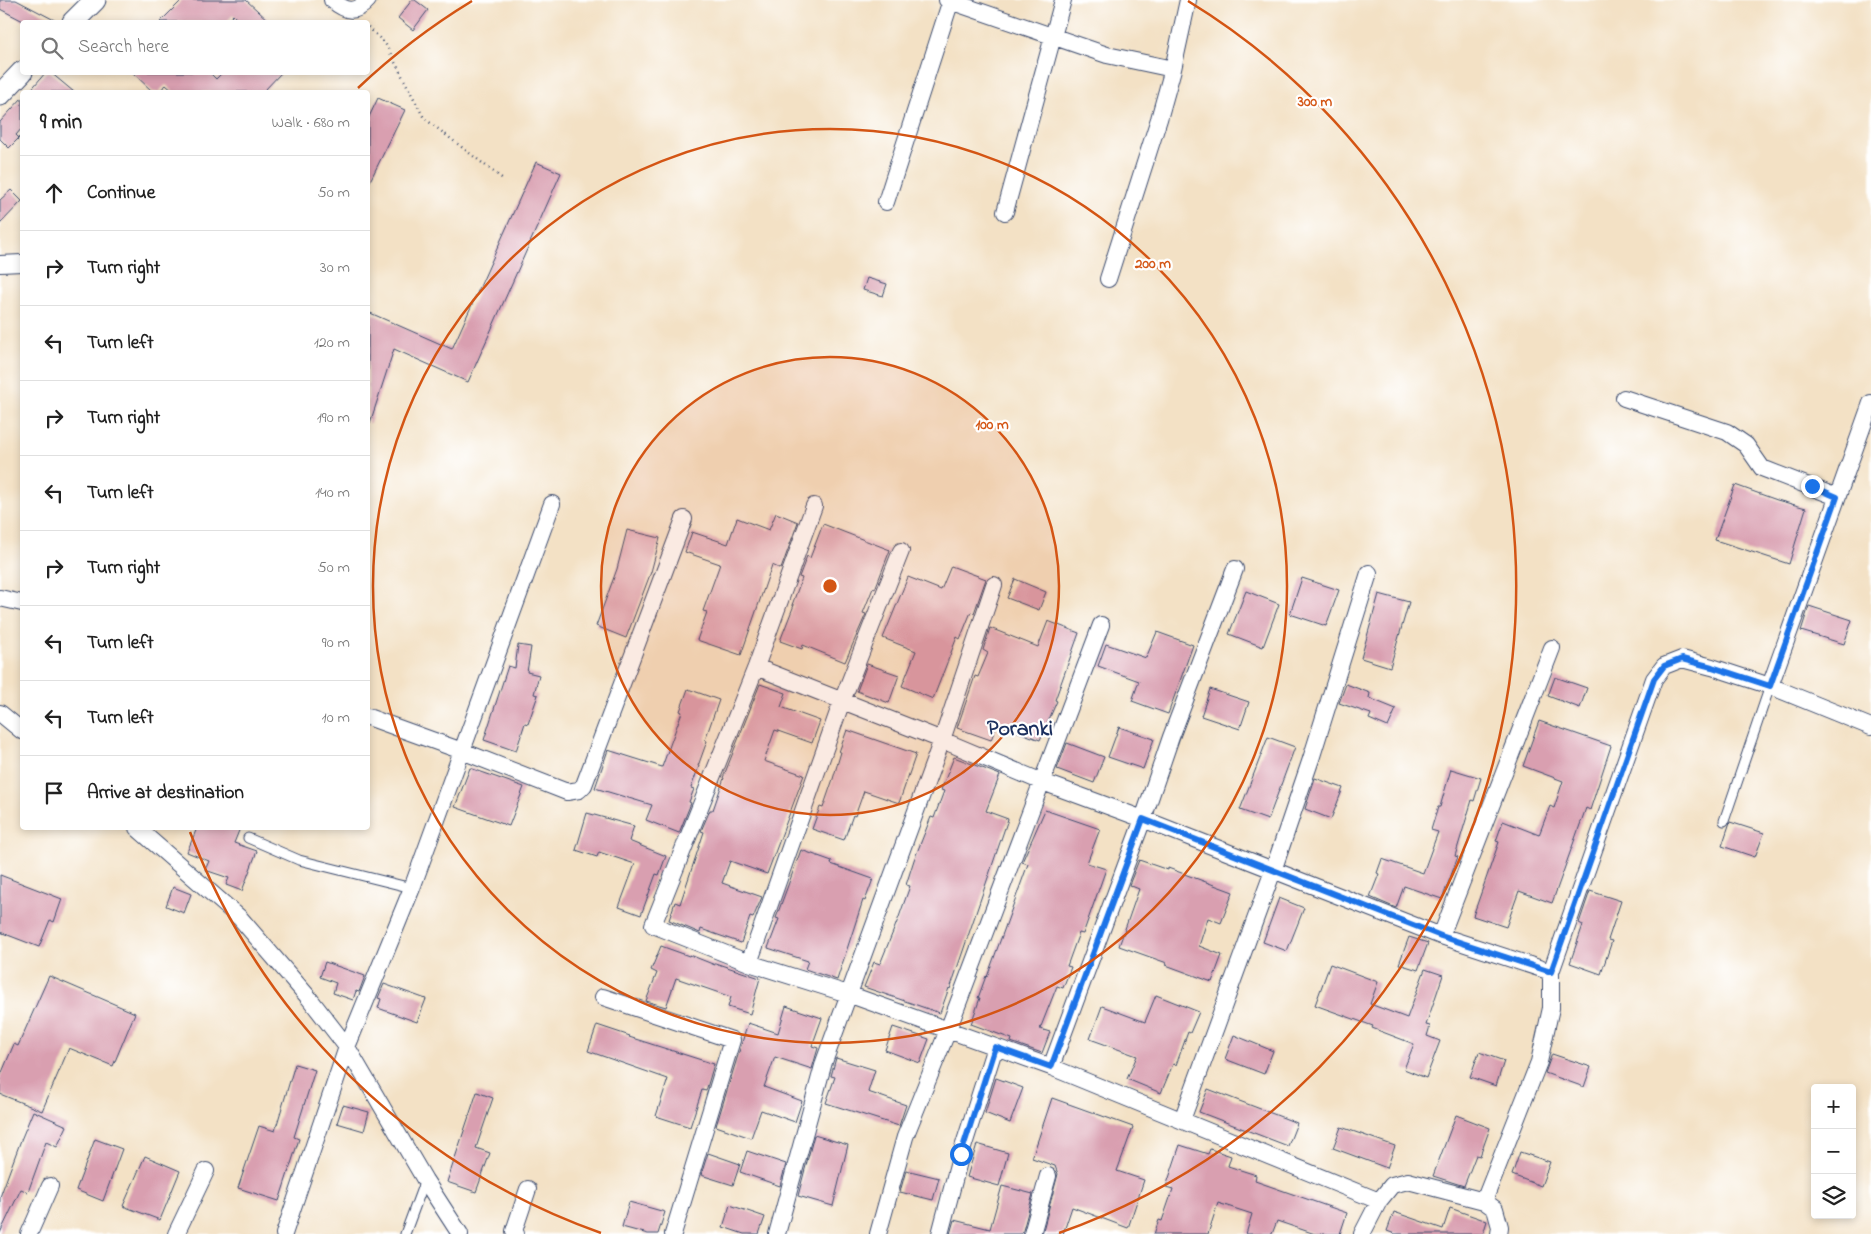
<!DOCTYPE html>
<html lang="en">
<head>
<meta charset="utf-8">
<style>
	body { margin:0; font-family:"Indie Flower",sans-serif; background:#f2f2f2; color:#222 }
	.controls { position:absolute; right:15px; bottom:15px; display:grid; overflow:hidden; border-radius:5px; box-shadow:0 2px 8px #0003 }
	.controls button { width:45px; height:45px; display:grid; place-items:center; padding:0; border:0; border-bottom:1px solid #e0e0e0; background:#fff; color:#222; font:25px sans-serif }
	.stop { position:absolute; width:15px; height:15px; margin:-11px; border:4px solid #1a73e8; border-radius:50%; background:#fff }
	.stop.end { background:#1a73e8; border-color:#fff; box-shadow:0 1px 5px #0008 }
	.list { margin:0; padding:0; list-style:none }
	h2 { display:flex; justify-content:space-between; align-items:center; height:65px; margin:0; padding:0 20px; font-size:21px }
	h2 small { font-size:16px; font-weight:400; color:#767676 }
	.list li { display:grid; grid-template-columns:32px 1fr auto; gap:15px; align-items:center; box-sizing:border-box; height:75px; padding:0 20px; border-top:1px solid #e0e0e0 }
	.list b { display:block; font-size:19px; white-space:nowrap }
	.list em { font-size:16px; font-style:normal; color:#767676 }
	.icon { flex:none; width:28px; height:28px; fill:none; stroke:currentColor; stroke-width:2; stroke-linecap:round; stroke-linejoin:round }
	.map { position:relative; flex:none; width:1871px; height:1234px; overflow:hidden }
	.search { position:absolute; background:#fff; box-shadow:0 2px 8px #0003; left:20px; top:20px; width:350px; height:55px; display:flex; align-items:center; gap:12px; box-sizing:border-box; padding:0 18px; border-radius:5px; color:#767676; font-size:19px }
	.panel { position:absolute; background:#fff; box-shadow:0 2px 8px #0003; left:20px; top:90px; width:350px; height:740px; border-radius:5px }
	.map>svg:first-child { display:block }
</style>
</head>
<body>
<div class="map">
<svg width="1871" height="1234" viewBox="0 0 1871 1234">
	<rect width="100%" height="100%" fill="#fff"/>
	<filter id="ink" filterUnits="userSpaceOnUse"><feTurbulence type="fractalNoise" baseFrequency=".02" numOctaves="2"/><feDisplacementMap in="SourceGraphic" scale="10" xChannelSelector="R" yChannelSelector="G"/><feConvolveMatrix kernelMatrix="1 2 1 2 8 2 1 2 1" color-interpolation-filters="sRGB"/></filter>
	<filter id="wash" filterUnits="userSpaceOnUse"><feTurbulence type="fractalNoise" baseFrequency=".0096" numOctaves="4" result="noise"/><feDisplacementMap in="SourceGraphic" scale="20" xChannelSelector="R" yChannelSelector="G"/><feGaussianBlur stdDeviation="1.12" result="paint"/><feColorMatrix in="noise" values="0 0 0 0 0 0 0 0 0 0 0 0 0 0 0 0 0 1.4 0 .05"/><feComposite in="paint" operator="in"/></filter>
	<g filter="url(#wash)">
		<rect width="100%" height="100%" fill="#f3e1c5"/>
		<g id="blocks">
			<path fill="#d99fb0" d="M0,0H16L58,22H25L0,9Z
				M182,0H246L270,22H240L233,15L226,22H160Z
				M412,0H415L428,10L413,30L398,18Z
				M46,72H50L74,92H29Z
				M132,72H209L216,79L223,72H282L263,92H174L166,85L158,92H153Z
				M22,98V128L16,135L19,138L9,148L0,139V122Z
				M378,98L405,110L368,185V119Z
				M536,162L561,173L468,382L394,349L370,423H368V312L452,349Z
				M11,190L22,201L0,224V200Z
				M867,278L887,284L883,296L863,290Z
				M1735,485L1777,500L1806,508L1789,564L1715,540Z
				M776,513L798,522L781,569L772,565L741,655L697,640L707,612L703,611L720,564L685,552L692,532L728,544L737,518L769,530Z
				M823,524L890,550L875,589L873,588L863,613L866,614L845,662L803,645L802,649L780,641L794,605H792L802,578L799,577L807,556L810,558Z
				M627,530L660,538L651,572L626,638L596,626L617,569Z
				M951,566L986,579L974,613L971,612L960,639L957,637L933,699L902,686L916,651L883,638L908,577L941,590Z
				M1302,578L1339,590L1326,626L1290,614Z
				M1015,579L1046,592L1039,610L1007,598Z
				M1246,591L1279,604L1263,647L1229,634Z
				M1379,594L1409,602L1390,667L1361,658Z
				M1809,606L1852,620L1844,644L1801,631Z
				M1048,621L1079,633L1055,700L1057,701L1040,740L997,724L991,740L957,728L975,676L978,677L988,653L983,650L990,628L1038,647Z
				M1157,632L1193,645L1168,714L1132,701L1139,681L1098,666L1106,644L1146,658Z
				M518,645L531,647L527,672L539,675L534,694L538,695L528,724L525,723L516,751L484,740L508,666L515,668Z
				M867,664L899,675L889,703L857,691Z
				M1555,677L1587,688L1580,708L1548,696Z
				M760,684L786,693L781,707L820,721L812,743L775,730L764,761L804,775L767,874L730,861L722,883L762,897L753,918L750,917L741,943L701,929L700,933L669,920L675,902L680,904L704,832L701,831L710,810H713L724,778H723Z
				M1346,684L1370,693L1369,698L1396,709L1388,727L1369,719L1371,714L1339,703Z
				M688,689L719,700L705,740L707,741L698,766H699L691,788L694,789L689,802L691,803L679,833L646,820L652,805L595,788L608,750L662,767L682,712L680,711Z
				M1210,689L1249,702L1240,729L1201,716Z
				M1539,721L1611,746L1590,810L1586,808L1552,903L1519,891L1506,927L1473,916L1499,842L1496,841L1503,821L1539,835L1550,806L1554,808L1563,781L1523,766Z
				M1119,727L1154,739L1143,769L1108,757Z
				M847,730L916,754L899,803L864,791L855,816L853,815L844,840L812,829L820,807L823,808L833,779L841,752H839Z
				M1268,737L1295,747L1268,820L1240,810Z
				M1067,743L1104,757L1094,783L1057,769Z
				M954,757L1000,775L986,811L1008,819L950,989L949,988L940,1013L864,987L874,962L880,964L899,917L910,886L906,885L914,860L931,817L934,818L944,791L941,790Z
				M470,768L524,787L509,826L455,807Z
				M1451,769L1481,778L1474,801L1472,800L1455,856L1458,857L1442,899L1404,886L1396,908L1370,897L1379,874L1377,873L1382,859L1423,873L1438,832L1431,830L1438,807H1440Z
				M1315,778L1343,788L1331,819L1305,809Z
				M1045,810L1100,829L1087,863L1106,869L1083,934L1079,933L1067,966L1071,967L1063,988L1057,986L1040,1029L1050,1032L1042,1053L1011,1042L1012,1039L971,1024L980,998H978L986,976L987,977L1028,864L1022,862Z
				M587,813L634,826L629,841L666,856L659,875L656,874L641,915L619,907L635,864L599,852L597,857L576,850Z
				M1730,822L1764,833L1755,857L1722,846Z
				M197,828H240L234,843L257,851L242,891L226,885L229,878L205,870L209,861L187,852Z
				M801,850L832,861L831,864L873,879L865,901L863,900L837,980L805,969L808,961L768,948L779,919L776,918Z
				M1139,860L1168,870V868L1233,892L1221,923L1208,918L1199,946L1222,955L1212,982L1166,965L1167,963L1119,946L1139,889L1129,885Z
				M0,875L62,899L54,922L50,920L39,947L0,932Z
				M173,887L191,894L184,913L166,906Z
				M1590,891L1621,901L1608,940L1612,941L1601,974L1570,963L1583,925L1579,923Z
				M1279,898L1304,908L1287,951L1263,942Z
				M1409,937L1428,943L1418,970L1399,964Z
				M661,946L689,956L690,955L715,965V963L760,978L750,1014L728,1007L731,997L676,978L666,1007L646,1001L657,973L651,970Z
				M325,962L365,976L359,992L356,991L353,1000L333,993L336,983L320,977Z
				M1330,964L1378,982L1370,1004L1407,1018L1425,969L1443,975L1426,1025L1430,1026L1427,1036L1440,1041L1426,1078L1404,1069L1414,1044L1372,1028L1373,1026L1315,1005Z
				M49,976L135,1013L113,1066L69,1048L42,1111L0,1094V1077L14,1044L18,1046Z
				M384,984L426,999L417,1022L378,1008L381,999L378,998Z
				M1156,995L1199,1012L1190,1033L1188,1032L1176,1065L1173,1064L1161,1093L1127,1079L1137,1056L1090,1039L1102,1006L1145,1022Z
				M786,1006L822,1018L812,1046L818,1048L812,1069L775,1057L764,1087L802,1101L795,1122L761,1110L751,1138L716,1126L748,1023L778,1033Z
				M597,1025L630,1036L629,1037L714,1064L706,1091L702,1090L690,1127L656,1116L668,1079L588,1051Z
				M893,1027L929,1039L920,1063L885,1050Z
				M1234,1035L1273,1051L1264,1074L1225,1059Z
				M1479,1052L1504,1061L1496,1086L1470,1077Z
				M1552,1054L1591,1067L1584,1087L1545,1073Z
				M836,1058L875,1070L868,1092L906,1105L899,1126L826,1103L835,1077L831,1076Z
				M295,1064L315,1070L294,1137L299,1139L279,1201L238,1188L259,1126L275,1131Z
				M996,1078L1023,1088L1010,1123L985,1113Z
				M1208,1089L1297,1123L1288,1146L1199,1112Z
				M477,1092L493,1098L476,1148L490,1153L476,1192L447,1182Z
				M1052,1098L1133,1127L1117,1171L1144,1180L1128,1228L1072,1207L1063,1234H1042L1058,1174L1055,1166L1032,1158Z
				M343,1105L369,1112L364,1131L337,1123Z
				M33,1111L67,1126L57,1147L46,1142L28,1192L21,1189L0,1233V1197L21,1140Z
				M1456,1115L1490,1128L1480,1156L1476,1155L1464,1186L1433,1176Z
				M1341,1127L1395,1146L1387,1168L1333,1148Z
				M814,1135L848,1145L833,1206L798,1196Z
				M95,1139L122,1149L103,1201L76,1190Z
				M977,1144L1008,1153L999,1186L967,1177Z
				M1180,1145L1208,1154L1210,1149L1231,1156L1228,1166L1256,1175L1255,1181L1347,1213L1340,1234H1315L1277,1221L1272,1234H1246L1252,1214L1218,1203L1208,1234H1154L1159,1220L1162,1221L1173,1189L1166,1187Z
				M747,1151L786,1164L780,1186L740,1172Z
				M1520,1152L1550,1162L1541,1186L1512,1175Z
				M708,1153L740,1164L733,1185L701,1175Z
				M145,1156L180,1171L160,1220L123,1206Z
				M906,1170L939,1178L933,1200L900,1192Z
				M1002,1186L1033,1194L1022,1234H950L954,1220L990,1229Z
				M629,1202L665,1212L658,1234H648L622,1227Z
				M730,1205L765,1217L759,1234H744L723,1227Z
				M1450,1208L1487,1221L1483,1234H1395L1387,1231L1394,1212L1443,1229Z"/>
		</g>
	</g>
	<g filter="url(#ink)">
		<use href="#blocks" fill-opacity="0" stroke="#3b4a6d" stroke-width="1"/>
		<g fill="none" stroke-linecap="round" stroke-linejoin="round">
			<g stroke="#3b4a6d" stroke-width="11">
				<path id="service" d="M1724,821L1770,686
					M248,838L299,860L412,888
					M405,1234L425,1180"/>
			</g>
			<g stroke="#3b4a6d" stroke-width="18">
				<path id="minor" d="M332,0C346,12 356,14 368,0
					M947,0L1107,55L1173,69
					M886,202L951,0
					M1005,212L1063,0
					M0,264L22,263
					M1108,279L1159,119L1173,69L1188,0
					M1624,398L1727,432L1746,445L1762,468L1837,497
					M814,506L756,667L653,925L749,963L848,994L1051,1067L1379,1201
					M0,598L22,603
					M756,667L942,740L1040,781L1143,819L1171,737L1235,569
					M1770,686L1871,403
					M0,713L22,731
					M368,717L462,751L567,792L579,790L584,785L684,519
					M137,828L240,918L309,998L347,1047L425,1180L460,1234
					M1441,936L1551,972L1654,679L1664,666L1682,659L1712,667L1770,686L1871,727
					M749,963L842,701L901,551
					M603,997L732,1040L673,1234
					M1051,1067L1143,819L1441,936L1552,648
					M1182,1120L1274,868L1311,759L1369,573
					M1484,1201L1495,1209L1500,1227L1499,1234
					M29,1234L50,1186
					M176,1234L206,1171
					M284,1234L347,1047L412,888L552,504
					M516,1234L514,1231L528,1189
					M777,1234L824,1062L942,740L994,585
					M878,1234L905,1137L948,1030L1101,625
					M940,1234L961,1154L995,1047
					M1032,1234L1048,1176
					M1362,1234L1379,1201L1392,1185L1408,1181L1484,1201L1539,1062L1551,1008V972"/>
			</g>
			<g stroke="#3b4a6d" stroke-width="23">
				<path id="tertiary" d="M73,22L95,0
					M0,95L22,72"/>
			</g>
			<path stroke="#3b4a6d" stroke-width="2.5" stroke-dasharray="1 4" stroke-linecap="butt" d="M368,27L385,43L424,118L503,179"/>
			<use href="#service" stroke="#fff" stroke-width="9"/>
			<use href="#minor" stroke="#fff" stroke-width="16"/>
			<use href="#tertiary" stroke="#fff" stroke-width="21"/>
		</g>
	</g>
	<g fill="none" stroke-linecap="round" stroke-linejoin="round" filter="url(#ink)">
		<path stroke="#1a73e8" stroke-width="6" d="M961,1154L995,1047L1051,1067L1143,819L1441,936L1551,972L1654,679L1664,666L1682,659L1712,667L1770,686L1837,497L1812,486"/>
	</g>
	<circle cx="830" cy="586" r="229" fill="#d45514" fill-opacity=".12"/>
	<g fill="none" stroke="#d45514" stroke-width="2.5">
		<circle cx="830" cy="586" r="229"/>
		<circle cx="830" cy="586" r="457"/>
		<path d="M601 1233A686 686 0 0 1 190 832M358 88A686 686 0 0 1 472 1M1188 1A686 686 0 0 1 1059 1233"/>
	</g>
	<g text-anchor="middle" stroke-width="4.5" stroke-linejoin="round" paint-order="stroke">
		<g font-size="22" font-weight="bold" fill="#1b2f5e" stroke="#fff">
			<text x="1020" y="735">Poranki</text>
		</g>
	</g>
	<circle cx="830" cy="586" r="8" fill="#d45514" stroke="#fff" stroke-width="2.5"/>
	<g font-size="15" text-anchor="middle" font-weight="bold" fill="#d45514" stroke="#fff" stroke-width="4.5" stroke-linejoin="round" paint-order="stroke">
		<text x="1315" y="106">300 m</text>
		<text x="1153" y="268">200 m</text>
		<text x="992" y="429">100 m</text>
	</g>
</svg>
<div class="controls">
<button>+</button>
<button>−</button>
<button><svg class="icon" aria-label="layers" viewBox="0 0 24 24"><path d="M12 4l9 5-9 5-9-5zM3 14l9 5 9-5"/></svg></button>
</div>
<div class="stop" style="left:961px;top:1154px"></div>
<div class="stop end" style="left:1812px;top:486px"></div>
<div class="search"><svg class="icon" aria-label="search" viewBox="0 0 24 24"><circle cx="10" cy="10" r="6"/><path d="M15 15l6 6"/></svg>Search here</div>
<section class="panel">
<h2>9 min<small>Walk · 680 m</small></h2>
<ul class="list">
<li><svg class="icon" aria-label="ahead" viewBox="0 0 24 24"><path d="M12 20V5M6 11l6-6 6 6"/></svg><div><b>Continue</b></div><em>50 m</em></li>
<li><svg class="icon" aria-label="right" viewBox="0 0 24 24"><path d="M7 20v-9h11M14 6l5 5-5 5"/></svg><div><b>Turn right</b></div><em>30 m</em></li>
<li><svg class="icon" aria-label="left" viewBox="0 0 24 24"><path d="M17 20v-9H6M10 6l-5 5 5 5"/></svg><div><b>Turn left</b></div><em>120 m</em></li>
<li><svg class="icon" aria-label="right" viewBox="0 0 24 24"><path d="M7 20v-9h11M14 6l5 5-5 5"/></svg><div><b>Turn right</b></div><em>190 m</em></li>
<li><svg class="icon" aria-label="left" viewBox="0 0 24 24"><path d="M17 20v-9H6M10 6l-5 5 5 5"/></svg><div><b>Turn left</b></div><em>140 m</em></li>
<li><svg class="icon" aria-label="right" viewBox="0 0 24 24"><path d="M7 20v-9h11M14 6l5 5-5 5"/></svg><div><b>Turn right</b></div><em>50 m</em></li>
<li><svg class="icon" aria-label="left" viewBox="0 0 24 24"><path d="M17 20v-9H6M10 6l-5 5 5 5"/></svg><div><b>Turn left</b></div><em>90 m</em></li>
<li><svg class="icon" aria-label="left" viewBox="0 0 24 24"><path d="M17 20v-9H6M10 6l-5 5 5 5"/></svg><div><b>Turn left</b></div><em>10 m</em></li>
<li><svg class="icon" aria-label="arrive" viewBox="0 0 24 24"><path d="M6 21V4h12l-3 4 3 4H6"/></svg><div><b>Arrive at destination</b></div></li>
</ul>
</section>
</div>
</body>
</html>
